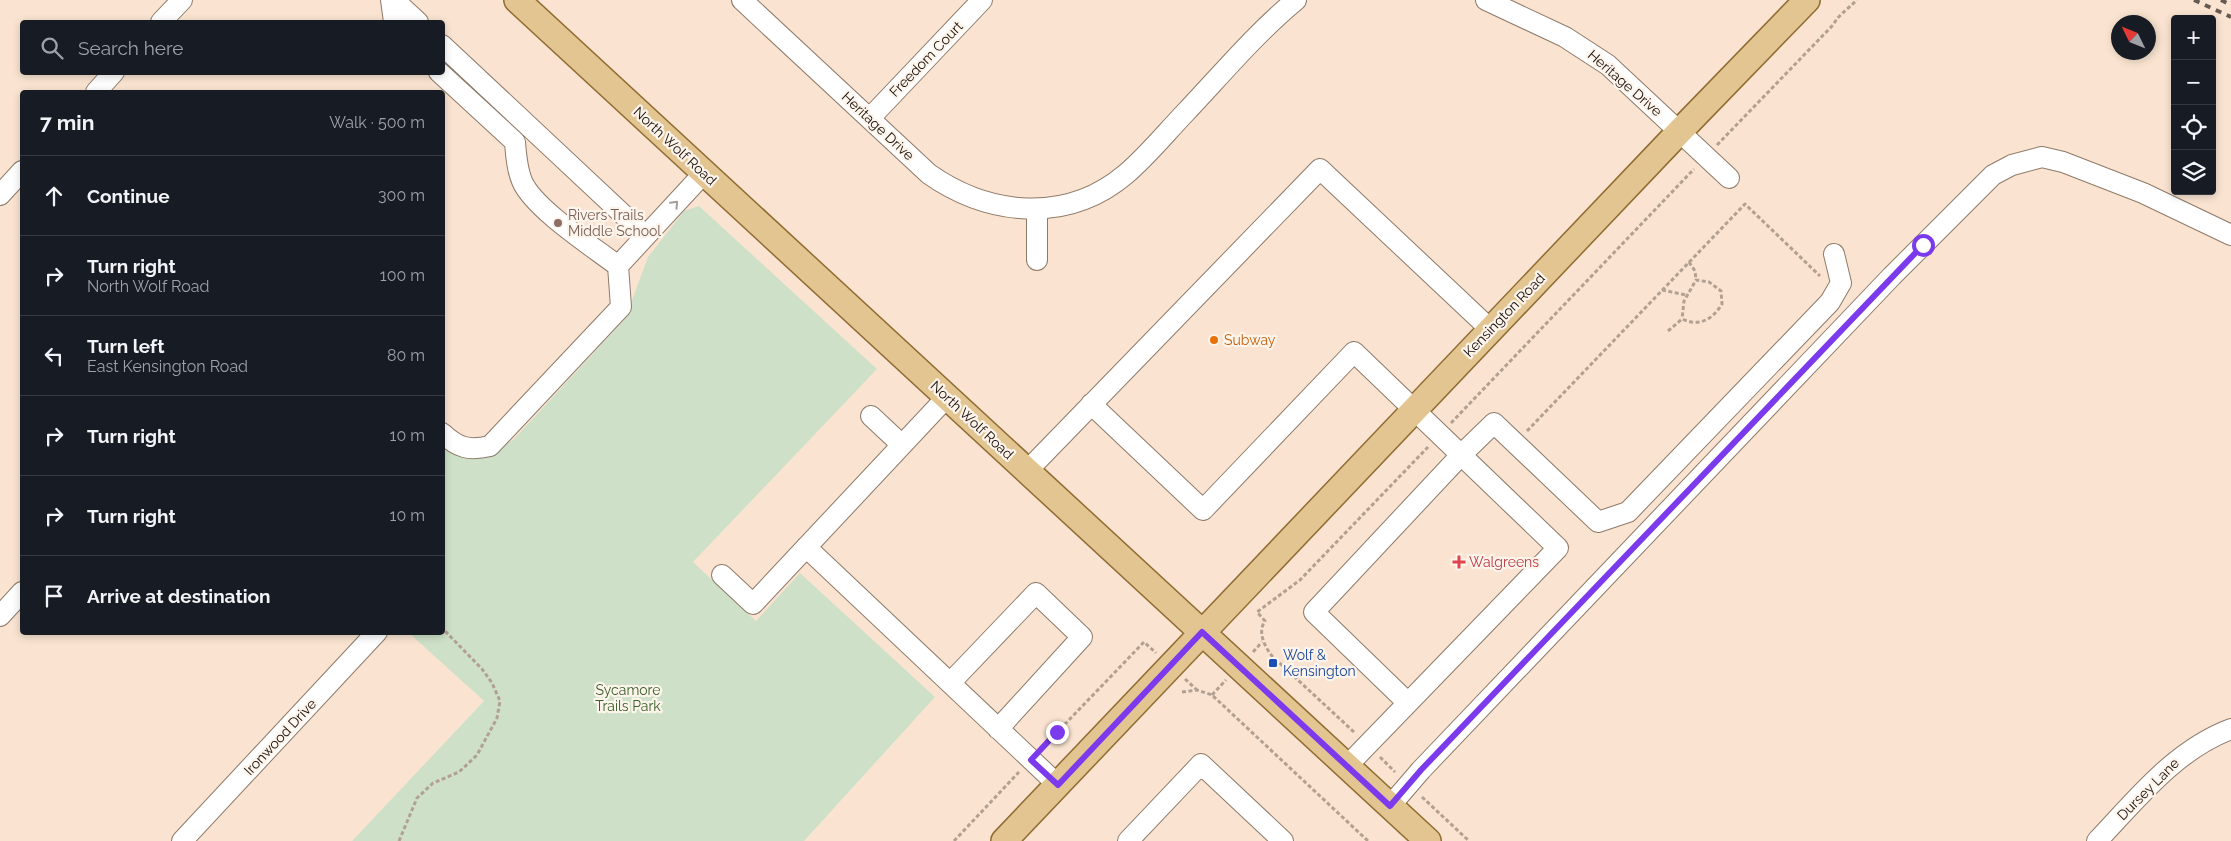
<!DOCTYPE html>
<html lang="en">
<head>
<meta charset="utf-8">
<style>
	body { margin:0; font-family:Raleway,sans-serif; background:#20242c; color:#f1f3f6 }
	.controls { position:absolute; right:15px; top:15px; display:grid; overflow:hidden; border-radius:5px; box-shadow:0 2px 8px #0003 }
	.controls button { width:45px; height:45px; display:grid; place-items:center; padding:0; border:0; border-bottom:1px solid #363941; background:#171b24; color:#f1f3f6; font:25px sans-serif }
	.compass { position:absolute; left:2111px; top:15px; width:45px; height:45px; border-radius:50%; background:#171b24; box-shadow:0 2px 8px #0003; rotate:313deg }
	.stop { position:absolute; width:15px; height:15px; margin:-11px; border:4px solid #7c3aed; border-radius:50%; background:#fff }
	.stop.end { background:#7c3aed; border-color:#fff; box-shadow:0 1px 5px #0008 }
	.list { margin:0; padding:0; list-style:none }
	h2 { display:flex; justify-content:space-between; align-items:center; height:65px; margin:0; padding:0 20px; font-size:21px }
	h2 small { font-size:16px; font-weight:400; color:#9ea1a6 }
	.list li { display:grid; grid-template-columns:32px 1fr auto; gap:15px; align-items:center; box-sizing:border-box; height:80px; padding:0 20px; border-top:1px solid #363941 }
	.list b { display:block; font-size:19px; white-space:nowrap }
	.list p { margin:0; font-size:16px; white-space:nowrap; color:#9ea1a6 }
	.list em { font-size:16px; font-style:normal; color:#9ea1a6 }
	.icon { flex:none; width:28px; height:28px; fill:none; stroke:currentColor; stroke-width:2; stroke-linecap:round; stroke-linejoin:round }
	.map { position:relative; flex:none; width:2231px; height:841px; overflow:hidden }
	.search { position:absolute; background:#171b24; box-shadow:0 2px 8px #0003; left:20px; top:20px; width:425px; height:55px; display:flex; align-items:center; gap:12px; box-sizing:border-box; padding:0 18px; border-radius:5px; color:#9ea1a6; font-size:19px }
	.panel { position:absolute; background:#171b24; box-shadow:0 2px 8px #0003; left:20px; top:90px; width:425px; height:545px; border-radius:5px }
	.map>svg:first-child { display:block }
</style>
</head>
<body>
<div class="map">
<svg width="2231" height="841" viewBox="0 0 2231 841">
	<rect width="100%" height="100%" fill="#fae4d1"/>
	<path fill="#cee1c8" d="M699,206L877,369L693,562L756,621L800,573L935,697L804,841H352L484,701L409,633L442,632L443,449L458,456H483L513,440L625,319L648,257L684,211Z"/>
	<g fill="none" stroke-linecap="round" stroke-linejoin="round">
		<g stroke="#8e7a69" stroke-width="22">
			<path id="minor" d="M391,0L394,22
				M394,0L418,22
				M742,0L929,174C989,216 1067,224 1126,174C1147,156 1165,134 1184,114C1221,75 1255,34 1296,0
				M1486,0L1565,37L1608,65L1729,178
				M161,22L182,0
				M442,45L646,236
				M439,72L515,142C516,155 517,169 522,181C533,208 593,247 618,266
				M96,92L114,72
				M870,118L982,0
				M0,195L22,171
				M1037,260V210
				M1091,404L1203,510L1354,352L1558,548L1347,766
				M871,416L902,445
				M442,433C458,448 469,451 490,446L621,307L618,266L704,173
				M1027,471L1320,169L1490,329
				M806,547L1058,785
				M722,575L753,604L947,397
				M0,616L22,592
				M950,683L1036,593L1082,637L998,729
				M1408,703L1314,612L1462,454L1494,423L1598,522L1628,512L1830,302L1841,283L1834,254
				M1390,806L1421,770L1892,276L1993,175L2012,165L2042,157L2063,162L2143,193L2231,235
				M182,841L377,632
				M1128,841L1201,764L1283,841
				M2097,841C2137,799 2175,750 2231,729"/>
		</g>
		<g stroke="#8f6c31" stroke-width="28">
			<path id="major" d="M517,0L1428,841
				M1004,841L1680,131L1807,0"/>
		</g>
		<path stroke="#b2a092" stroke-width="3" stroke-dasharray="4 2.5" stroke-linecap="butt" d="M1717,145L1833,25C1839,14 1848,9 1857,0
			M1689,262L1695,271L1696,280
			M1662,290L1686,295
			M1668,331L1682,319C1699,327 1712,320 1722,304L1721,291L1709,282L1696,280L1684,301L1682,319
			M1451,423L1694,169
			M1527,431L1745,204L1820,276
			M1253,652L1262,642
			M1185,679L1197,690
			M1182,692L1197,690L1212,695L1368,841
			M1212,695L1226,680
			M1354,732L1272,656C1265,647 1257,632 1265,621L1257,612L1300,580L1428,447
			M1042,748L1144,642L1156,653
			M1380,757L1395,772
			M1422,797L1469,841
			M399,841L417,798L433,783L459,772L477,755L497,718L500,701L492,683L482,669L442,628
			M954,841L1019,772"/>
		<use href="#minor" stroke="#fff" stroke-width="20"/>
		<use href="#major" stroke="#e3c591" stroke-width="25"/>
		<path stroke="#675a50" stroke-width="4" stroke-dasharray="6 6" stroke-linecap="butt" d="M2194,0L2231,17
			M2221,0L2231,5"/>
	</g>
	<defs><path id="oneway-chevron" d="M-2-3.5L2.5 0L-2 3.5" fill="none" stroke-width="1.6" stroke-linecap="round" stroke-linejoin="round" transform="scale(1.25)"/></defs>
	<use stroke="#a19f9c" href="#oneway-chevron" transform="translate(675 204) rotate(-47)"/>
	<g fill="none" stroke-linecap="round" stroke-linejoin="round">
		<path stroke="#7c3aed" stroke-width="6" d="M1057,732L1031,760L1058,785L1202,632L1390,806L1421,770L1923,245"/>
	</g>
	<circle fill="#8d6e63" stroke="#fdf4ec" stroke-width="2" cx="558" cy="223" r="5"/>
	<circle fill="#e8710a" stroke="#fdf4ec" stroke-width="2" cx="1214" cy="340" r="5"/>
	<path fill="#e0444e" stroke="#fdf4ec" stroke-width="2" d="M1456.5 554.5h5v5h5v5h-5v5h-5v-5h-5v-5h5z"/>
	<rect fill="#1a4fb4" stroke="#fdf4ec" stroke-width="2" x="1268" y="658" width="10" height="10" rx="2.5"/>
	<g text-anchor="middle" stroke-width="4.5" stroke-linejoin="round" paint-order="stroke">
		<g font-size="14" fill="#150e08" stroke="#fdf4ec">
			<text transform="translate(926 59) rotate(-46)" y="5">Freedom Court</text>
			<text transform="translate(1625 83) rotate(41)" y="5">Heritage Drive</text>
			<text transform="translate(878 126) rotate(43)" y="5">Heritage Drive</text>
			<text transform="translate(675 146) rotate(43)" y="5">North Wolf Road</text>
			<text transform="translate(1504 315) rotate(-46)" y="5">Kensington Road</text>
			<text transform="translate(972 420) rotate(43)" y="5">North Wolf Road</text>
			<text transform="translate(280 737) rotate(-47)" y="5">Ironwood Drive</text>
			<text transform="translate(2148 789) rotate(-45)" y="5">Dursey Lane</text>
		</g>
		<g font-size="14" fill="#785e54" stroke="#fdf4ec" text-anchor="start">
			<text x="568" y="220">Rivers Trails<tspan x="568" dy="16">Middle School</tspan></text>
		</g>
		<g font-size="14" fill="#c56008" stroke="#fdf4ec" text-anchor="start">
			<text x="1224" y="345">Subway</text>
		</g>
		<g font-size="14" fill="#be3a42" stroke="#fdf4ec" text-anchor="start">
			<text x="1469" y="567">Walgreens</text>
		</g>
		<g font-size="14" fill="#164399" stroke="#fdf4ec" text-anchor="start">
			<text x="1283" y="660">Wolf &amp;<tspan x="1283" dy="16">Kensington</tspan></text>
		</g>
		<g font-size="14" fill="#375f28" stroke="#fdf4ec">
			<text x="628" y="695">Sycamore<tspan x="628" dy="16">Trails Park</tspan></text>
		</g>
	</g>
</svg>
<div class="controls">
<button>+</button>
<button>−</button>
<button><svg class="icon" aria-label="locate" viewBox="0 0 24 24"><circle cx="12" cy="12" r="6"/><path d="M12 2v4M12 18v4M2 12h4M18 12h4"/></svg></button>
<button><svg class="icon" aria-label="layers" viewBox="0 0 24 24"><path d="M12 4l9 5-9 5-9-5zM3 14l9 5 9-5"/></svg></button>
</div>
<svg class="compass" viewBox="-18 -18 36 36"><path d="M0-13l5 13h-10z" fill="#e53935"/><path d="M0 13l5-13h-10z" fill="#9ea1a6"/></svg>
<div class="stop" style="left:1923px;top:245px"></div>
<div class="stop end" style="left:1057px;top:732px"></div>
<div class="search"><svg class="icon" aria-label="search" viewBox="0 0 24 24"><circle cx="10" cy="10" r="6"/><path d="M15 15l6 6"/></svg>Search here</div>
<section class="panel">
<h2>7 min<small>Walk · 500 m</small></h2>
<ul class="list">
<li><svg class="icon" aria-label="ahead" viewBox="0 0 24 24"><path d="M12 20V5M6 11l6-6 6 6"/></svg><div><b>Continue</b></div><em>300 m</em></li>
<li><svg class="icon" aria-label="right" viewBox="0 0 24 24"><path d="M7 20v-9h11M14 6l5 5-5 5"/></svg><div><b>Turn right</b><p>North Wolf Road</p></div><em>100 m</em></li>
<li><svg class="icon" aria-label="left" viewBox="0 0 24 24"><path d="M17 20v-9H6M10 6l-5 5 5 5"/></svg><div><b>Turn left</b><p>East Kensington Road</p></div><em>80 m</em></li>
<li><svg class="icon" aria-label="right" viewBox="0 0 24 24"><path d="M7 20v-9h11M14 6l5 5-5 5"/></svg><div><b>Turn right</b></div><em>10 m</em></li>
<li><svg class="icon" aria-label="right" viewBox="0 0 24 24"><path d="M7 20v-9h11M14 6l5 5-5 5"/></svg><div><b>Turn right</b></div><em>10 m</em></li>
<li><svg class="icon" aria-label="arrive" viewBox="0 0 24 24"><path d="M6 21V4h12l-3 4 3 4H6"/></svg><div><b>Arrive at destination</b></div></li>
</ul>
</section>
</div>
</body>
</html>
